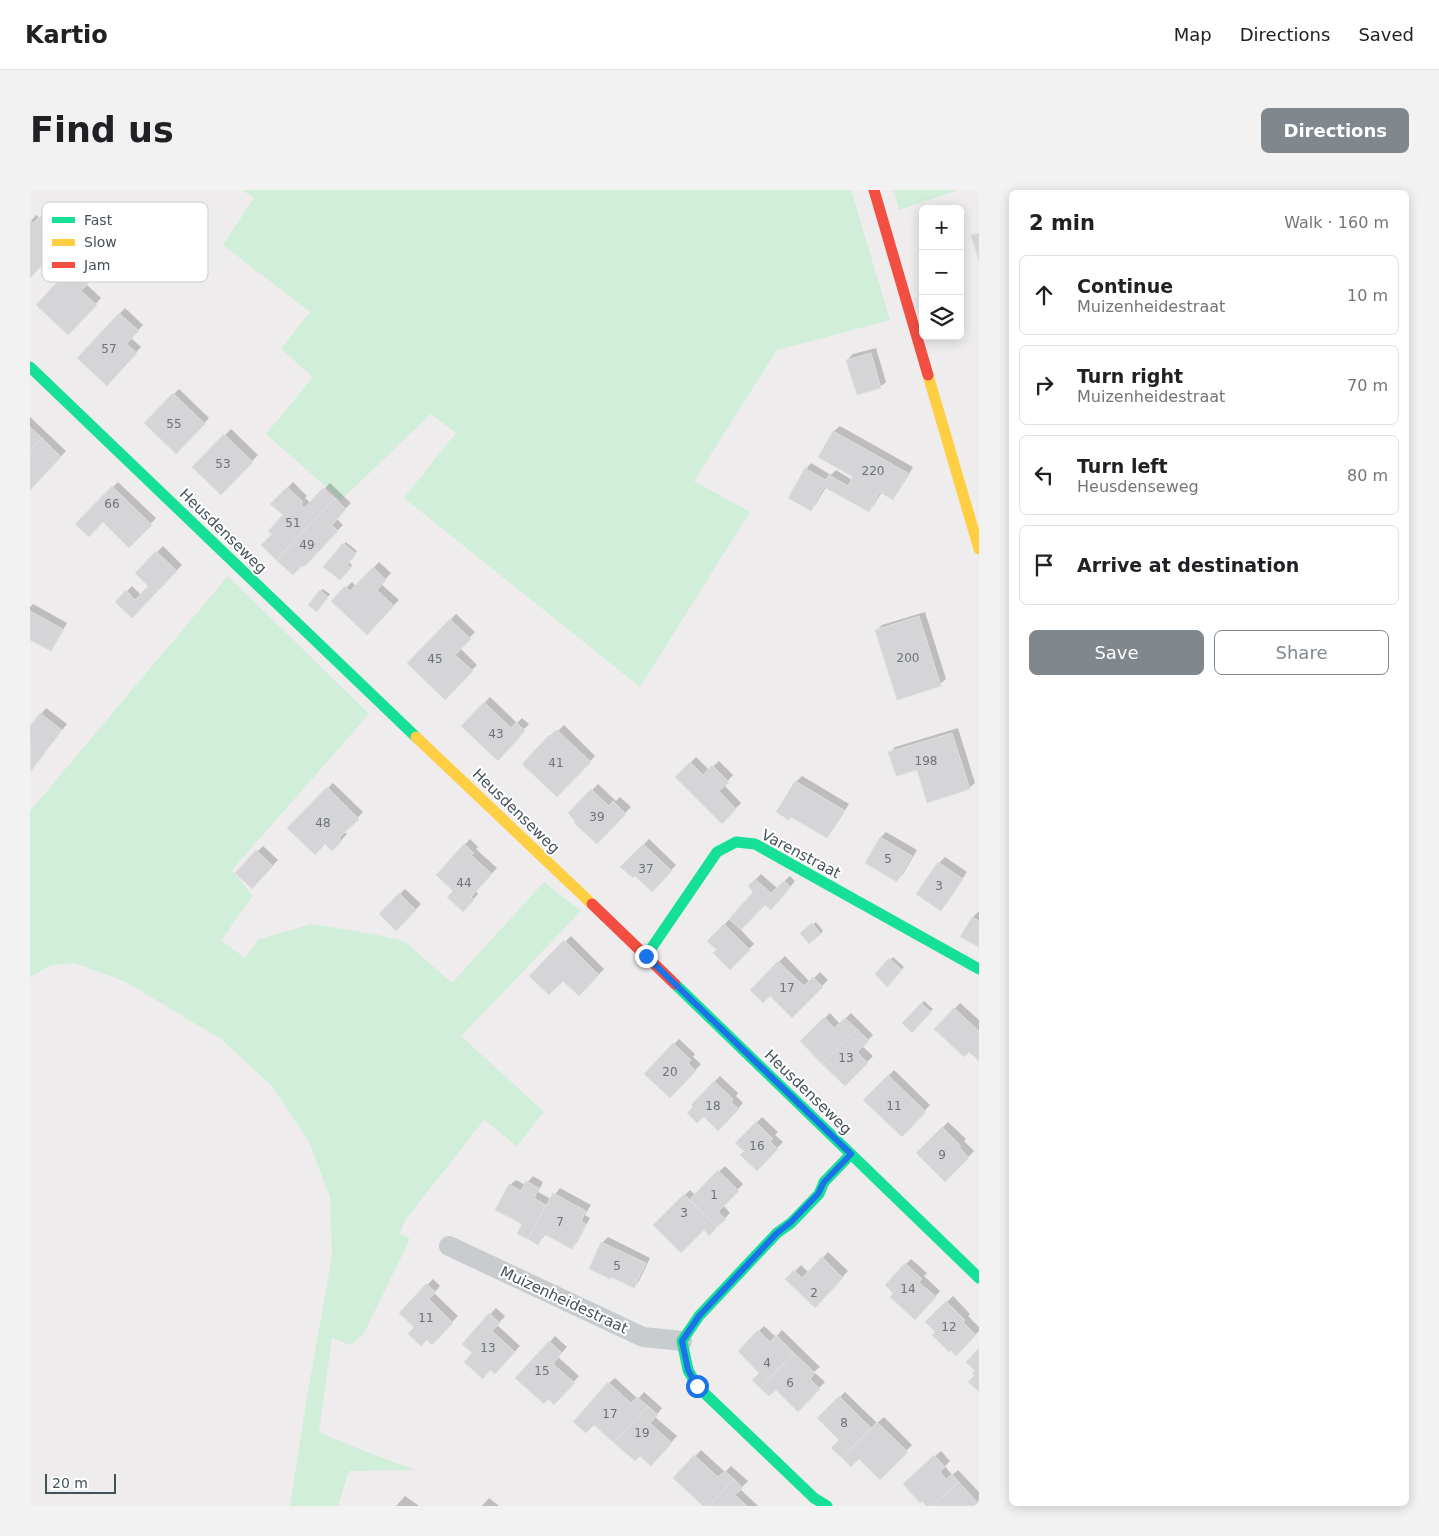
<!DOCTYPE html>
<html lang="en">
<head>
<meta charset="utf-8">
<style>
	body { margin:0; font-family:"DejaVu Sans",sans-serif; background:#f2f2f2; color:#202124 }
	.controls { position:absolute; right:15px; top:15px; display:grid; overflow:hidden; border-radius:8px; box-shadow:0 2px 12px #0003 }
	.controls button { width:45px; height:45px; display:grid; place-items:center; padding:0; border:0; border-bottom:1px solid #e0e0e0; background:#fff; color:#202124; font:25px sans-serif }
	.scale { position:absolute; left:15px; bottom:12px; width:71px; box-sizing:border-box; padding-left:5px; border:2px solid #445159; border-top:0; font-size:14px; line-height:18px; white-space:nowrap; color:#445159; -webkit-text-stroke:4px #fff; paint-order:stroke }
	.stop { position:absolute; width:15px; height:15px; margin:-11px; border:4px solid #1a73e8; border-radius:50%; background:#fff }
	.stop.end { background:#1a73e8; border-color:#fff; box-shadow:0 1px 5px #0008 }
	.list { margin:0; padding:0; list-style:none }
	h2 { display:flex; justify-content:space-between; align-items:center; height:65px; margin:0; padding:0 20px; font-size:21px }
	h2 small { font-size:16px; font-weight:400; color:#757577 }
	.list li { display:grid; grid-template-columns:32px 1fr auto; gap:15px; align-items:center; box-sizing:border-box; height:80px; margin:0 10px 10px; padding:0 10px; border:1px solid #e0e0e0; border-radius:8px }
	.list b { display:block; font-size:19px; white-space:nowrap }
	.list p { margin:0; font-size:16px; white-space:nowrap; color:#757577 }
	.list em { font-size:16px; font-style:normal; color:#757577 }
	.actions { display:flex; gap:10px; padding:15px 20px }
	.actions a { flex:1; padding:11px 0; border:1px solid #80878d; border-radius:8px; text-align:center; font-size:18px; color:#80878d }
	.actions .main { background:#80878d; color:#fff }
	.icon { flex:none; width:28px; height:28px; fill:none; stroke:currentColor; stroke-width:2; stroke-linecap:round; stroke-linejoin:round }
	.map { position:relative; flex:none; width:949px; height:1316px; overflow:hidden; border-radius:8px }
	header { display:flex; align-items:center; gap:30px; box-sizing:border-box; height:70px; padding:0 25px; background:#fff; border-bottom:1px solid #e0e0e0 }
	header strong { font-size:24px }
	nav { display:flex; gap:28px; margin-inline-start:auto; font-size:18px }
	.intro { display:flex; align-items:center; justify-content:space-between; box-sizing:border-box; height:120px; padding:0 30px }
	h1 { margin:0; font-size:35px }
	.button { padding:12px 22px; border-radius:8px; background:#80878d; color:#fff; font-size:18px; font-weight:700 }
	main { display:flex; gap:30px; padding:0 30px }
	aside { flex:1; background:#fff; border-radius:8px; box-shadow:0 2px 12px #0003 }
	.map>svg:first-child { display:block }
</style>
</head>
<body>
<header>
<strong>Kartio</strong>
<nav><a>Map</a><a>Directions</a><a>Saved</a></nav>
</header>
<div class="intro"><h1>Find us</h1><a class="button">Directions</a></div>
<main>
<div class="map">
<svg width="949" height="1316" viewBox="0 0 949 1316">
	<rect width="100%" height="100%" fill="#eeeced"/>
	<path fill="#d0eed9" d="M212,0H821L860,130L747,160L664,291L720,322L610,497L374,308L426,243L401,224L311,310L236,244L283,187L251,159L280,122L193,55L224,8Z
		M864,0H928L869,20Z
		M198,386L339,524L202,680L223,706L191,750L215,768L229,749L282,734L343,744L374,751L422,793L514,692L551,721L431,846L514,922L487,956L454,930L375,1030L370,1044L380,1049L333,1145L320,1155L302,1148L289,1242L324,1257L385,1280L319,1281L308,1316H260L277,1207L302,1066L300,1007L279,952L242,896L191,849L96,792L45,773L21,775L0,787V621Z"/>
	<path fill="#0003" d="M16,22L25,30L18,37L34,51L0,87V32L6,25L10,28Z
		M72,45L88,59L56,94L71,108L44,138L7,114Z
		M95,118L113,135L101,148L111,157L82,188L49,168Z
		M846,158L856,192L850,197L817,170L823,164Z
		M149,199L179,228L146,262L116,233Z
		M0,227L36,261L0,298Z
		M810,236L883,277L868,302L863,308L852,302L844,315L838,321L796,297L786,314L781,320L776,279L781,273L801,285L806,280L822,290L824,286L790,267L804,241Z
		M201,239L228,265L191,303L164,277Z
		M88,292L126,328L99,356L73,331L47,334Z
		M263,292L277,306L275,308L281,313L300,293L321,313L306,328L313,335L273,375L244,344L255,325L242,314Z
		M316,352L327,361L319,372L322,375L313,386L314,354Z
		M133,356L152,375L102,426L87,412L102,396L111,405L120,396L107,383Z
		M349,372L361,383L351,394L369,410L337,443L303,411L322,392L326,396Z
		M293,399L300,404L289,418L290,401Z
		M3,414L37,433L26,453L20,459L0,448V417Z
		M895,422L916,489L910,494L846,441L852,435Z
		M426,424L445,442L430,458L447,475L415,508L379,473Z
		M460,507L487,533L492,528L499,534L493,540L433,535Z
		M16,518L37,534L1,579L0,538Z
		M534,535L565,566L527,606L494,574L526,540L527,542Z
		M928,538L945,593L939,598L860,563L865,557Z
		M666,567L679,580L689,571L703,585L694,595L711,613L692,632L647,587Z
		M772,586L819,614L802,641L797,647L761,626L748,622L766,592Z
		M303,593L333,622L314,642L317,644L302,660L295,653L259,638Z
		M568,594L586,611L590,607L601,617L567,652L540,623Z
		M856,642L887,660L873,684L867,690L851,647Z
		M440,649L448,657L446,659L467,678L446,701L448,704L433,720L424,700L407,685Z
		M619,649L646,675L622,700L605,684L592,677Z
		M233,656L248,670L222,697L206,683Z
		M915,667L937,682L916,714L911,719L909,673Z
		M731,684L747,698L760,686L765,691L747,713L735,714L710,739L724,754L700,778L688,760L679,751L725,702V690Z
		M375,699L391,714L366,740L350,724Z
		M948,722H949V756L932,746L943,727Z
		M786,732L793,741L790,744L775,741Z
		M541,746L574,779L549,804L533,789L501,786Z
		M755,766L780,792L790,782L798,790L762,826L740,804L722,799Z
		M863,767L874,777L857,795L846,784Z
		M894,811L903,819L882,841L874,833Z
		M930,813L949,830V869L939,860L906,839Z
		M800,823L810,834L821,823L843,845L832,856L843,866L815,894L772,851Z
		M649,849L665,864L663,867L671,874L640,907L616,884Z
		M864,880L900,915L872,945L835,910Z
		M690,886L708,903L706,906L713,913L688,939L663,915Z
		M732,927L748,942L745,945L753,952L727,979L716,961L707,953Z
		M918,932L936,949L934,951L944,961L915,991L888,963Z
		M695,976L713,994L693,1015L700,1023L679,1044L674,1038L625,1035L660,1000L665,1005Z
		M503,986L513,992L508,1002L521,1009L530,998L561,1015L555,1025L560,1028L547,1052L541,1058L516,1044L508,1054L489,1043L494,1034L480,995L486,990L495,995Z
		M578,1047L620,1068L609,1091L604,1097L572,1053Z
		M798,1062L818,1081L785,1116L757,1089L771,1075L779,1083Z
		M881,1069L897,1083L894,1086L910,1101L891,1123L876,1074Z
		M403,1089L410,1096L404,1103L428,1126L402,1153L371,1123Z
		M923,1106L940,1124L938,1126L949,1137V1141L926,1164L897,1132Z
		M466,1118L475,1126L467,1135L490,1156L471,1177L461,1179L433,1154Z
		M734,1136L746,1147L752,1140L790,1177L784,1182L795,1192L768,1220L709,1161Z
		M525,1146L537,1157L528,1167L549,1186L524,1214L520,1152Z
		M585,1188L608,1209L614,1202L632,1218L625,1227L647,1246L626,1269L579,1193Z
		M815,1202L847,1233L854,1227L882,1255L850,1288L829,1267L821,1275L803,1258L811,1250L789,1228Z
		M671,1260L695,1282L701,1276L718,1291L710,1299L728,1316H675L645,1288Z
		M911,1261L920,1271L915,1276L922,1285L928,1280L949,1302V1316H898L881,1289Z
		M375,1306L389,1316H366Z
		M459,1308L469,1316H452Z"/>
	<path fill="#d5d5d7" stroke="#dfdee0" d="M9,27L20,36L14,43L29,57L0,88V30L3,33Z
		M949,43V71L941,45Z
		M66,50L83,66L51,101L67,115L38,145L6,115Z
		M89,123L109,141L96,154L107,163L77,196L47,168Z
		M841,163L851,198L827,205L816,170Z
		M143,203L175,234L146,264L114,233Z
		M0,237L12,248L0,260Z
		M803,241L878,283L863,310L850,302L839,322L794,297L781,321L758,308L775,278L796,290L799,285L818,296L823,287L788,267Z
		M194,244L223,272L191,305L162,277Z
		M12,248L31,267L0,300V260Z
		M82,296L122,335L99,358L73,332L59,347L45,334Z
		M257,297L273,312L271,314L274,318L293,298L305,308L246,370L231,355L242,344L238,341L253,325L240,314Z
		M305,308L316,319L302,335L308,341L274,377L272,376L263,385L246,370Z
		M313,353L326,364L317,375L321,378L310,390L293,377Z
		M126,361L147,381L102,428L85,412L96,400L105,410L118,396L105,383Z
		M343,377L356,390L347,400L364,416L337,445L301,411L315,396L320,401Z
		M290,400L298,407L287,422L278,415Z
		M0,421L33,439L21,461L0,450Z
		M889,426L911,496L867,510L845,440Z
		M420,429L441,449L425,465L443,481L415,510L377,473Z
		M454,512L481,538L486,532L495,541L489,547H490L468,571L431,536Z
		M10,523L32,540L1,581L0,536Z
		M527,540L561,572L527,607L492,574L519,545L521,547Z
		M922,543L940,599L897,613L887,580L866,586L858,562Z
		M660,572L673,585L682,575L699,592L689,601L706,619L692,634L645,587Z
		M765,591L814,620L797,648L761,627L759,630L746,622Z
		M297,597L329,629L309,648L312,651L302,661L295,654L285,665L257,638Z
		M561,599L579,616L583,611L596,624L567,654L544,633L545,631L538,623Z
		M850,647L882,666L867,692L835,673Z
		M434,654L444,663L441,665L462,684L441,707L444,710L433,722L417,707L423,701L406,685Z
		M613,654L642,681L622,702L605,686L603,688L590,677Z
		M226,660L243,676L222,699L205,683Z
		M908,672L933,689L911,721L886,704Z
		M725,689L741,703L754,691L761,697L741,720L735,715L711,740L699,729L723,702L718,696Z
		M369,703L386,720L366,741L349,724Z
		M942,727L949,731V757L930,747Z
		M782,733L791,744L779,754L770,743Z
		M694,734L720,760L700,780L683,763L687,760L677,751Z
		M534,750L569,785L549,806L533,791L519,805L499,786Z
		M859,768L872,780L857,797L845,784Z
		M748,771L774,796L783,787L793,797L762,828L740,806L733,813L720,800Z
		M891,813L901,822L882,843L872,833Z
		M924,818L949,841V871L939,862L934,867L904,839Z
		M794,827L804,838L815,828L827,839L792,874L770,851Z
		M827,839L839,851L827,862L838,873L815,896L792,874Z
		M643,853L661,870L658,873L666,881L640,908L614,884Z
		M858,885L896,922L872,947L833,910Z
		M684,891L703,909L701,912L709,919L688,941L674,927L667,933L657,923L663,917L661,915Z
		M726,932L743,949L740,951L748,959L727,981L710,965L714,961L705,953Z
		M912,937L931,956L929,957L939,968L915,992L886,963Z
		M688,980L709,1001L688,1022L696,1029L687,1037L659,1010Z
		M496,991L509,998L504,1008L516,1015L498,1049L487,1044L492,1034L465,1020L479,994L491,1001Z
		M523,1003L556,1021L551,1031L556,1034L542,1059L514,1044L508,1055L498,1049Z
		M654,1004L687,1037L679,1046L674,1040L651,1063L623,1035Z
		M571,1052L616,1073L604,1098L581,1087L580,1089L559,1079Z
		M792,1067L813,1088L785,1118L755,1089L764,1080L772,1088Z
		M875,1073L892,1089L889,1092L906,1107L885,1130L860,1107L863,1103L855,1095Z
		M396,1094L406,1102L399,1109L423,1133L402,1155L397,1150L391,1156L378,1144L384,1137L369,1123Z
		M916,1111L935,1130L933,1132L946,1145L926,1166L921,1160L919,1162L902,1145L905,1142L895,1132Z
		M459,1123L470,1133L462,1141L485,1162L465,1184L460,1180L453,1189L434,1172L442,1163L432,1154Z
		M728,1140L740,1152L746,1145L764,1163L730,1198L722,1190L729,1183L708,1161Z
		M519,1151L532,1163L523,1174L545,1193L524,1215L518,1209L514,1214L485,1188Z
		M949,1158V1202L938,1192L945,1185L942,1184L945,1181L936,1172Z
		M764,1163L785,1183L780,1189L790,1199L768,1222L746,1200L739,1206L730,1198Z
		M578,1192L601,1213L607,1207L618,1216L584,1253L564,1235L556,1243L543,1232Z
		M809,1206L841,1238L812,1268L801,1258L809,1250L787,1228Z
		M618,1216L628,1225L620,1233L642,1253L621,1276L610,1266L605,1271L584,1253Z
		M847,1232L878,1262L850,1290L829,1269L821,1277L812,1268Z
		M664,1265L688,1287L695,1281L704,1289L679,1316H673L643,1288Z
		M904,1265L915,1277L910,1282L916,1289L922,1284L929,1292L902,1316H896L892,1311L890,1313L873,1294Z
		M704,1289L713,1298L705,1305L717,1316H679Z
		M929,1292L949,1314V1316H902Z"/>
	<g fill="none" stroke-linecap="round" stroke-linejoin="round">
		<path stroke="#c9ccce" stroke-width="20" d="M419,1056L613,1147L652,1151"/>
		<path stroke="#16e098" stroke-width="11" d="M0,177L386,547
			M616,766L687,662L706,652L725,654L949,779
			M645,794L949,1088
			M797,1316L784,1308L667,1196L658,1180L652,1151L669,1126L747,1043L761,1033L789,1004L794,992L821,964"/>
		<path stroke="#ffcf43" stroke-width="11" d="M898,185L949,359
			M386,547L562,714"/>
		<path stroke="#f24e42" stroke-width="11" d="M844,0L898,185
			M562,714L645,794"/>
	</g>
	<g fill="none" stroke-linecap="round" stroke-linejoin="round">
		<path stroke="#1a73e8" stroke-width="6" d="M616,766L821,964L794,992L788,1004L761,1032L747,1043L669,1126L652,1151L658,1180L667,1196"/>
	</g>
	<g text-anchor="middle" stroke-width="4" stroke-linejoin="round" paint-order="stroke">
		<g font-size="12" fill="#6a737a">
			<text x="79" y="163">57</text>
			<text x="144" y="238">55</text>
			<text x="193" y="278">53</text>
			<text x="843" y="285">220</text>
			<text x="82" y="318">66</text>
			<text x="263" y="337">51</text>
			<text x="277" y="359">49</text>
			<text x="878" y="472">200</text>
			<text x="405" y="473">45</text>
			<text x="466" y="548">43</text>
			<text x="896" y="575">198</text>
			<text x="526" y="577">41</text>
			<text x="567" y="631">39</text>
			<text x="293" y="637">48</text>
			<text x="858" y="673">5</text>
			<text x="616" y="683">37</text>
			<text x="434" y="697">44</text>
			<text x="909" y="700">3</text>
			<text x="757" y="802">17</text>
			<text x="816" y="872">13</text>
			<text x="640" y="886">20</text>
			<text x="683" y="920">18</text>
			<text x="864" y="920">11</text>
			<text x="727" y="960">16</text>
			<text x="912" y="969">9</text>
			<text x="684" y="1009">1</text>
			<text x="654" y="1027">3</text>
			<text x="530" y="1036">7</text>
			<text x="587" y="1080">5</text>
			<text x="878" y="1103">14</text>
			<text x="784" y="1107">2</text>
			<text x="396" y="1132">11</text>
			<text x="919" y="1141">12</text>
			<text x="458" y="1162">13</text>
			<text x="737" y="1177">4</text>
			<text x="512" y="1185">15</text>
			<text x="760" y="1197">6</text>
			<text x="580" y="1228">17</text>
			<text x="814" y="1237">8</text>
			<text x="612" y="1247">19</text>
		</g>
		<g font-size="15" fill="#445159" stroke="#fff">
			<text transform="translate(193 341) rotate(44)" y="5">Heusdenseweg</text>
			<text transform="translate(486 621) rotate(44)" y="5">Heusdenseweg</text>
			<text transform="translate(771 664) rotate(28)" y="5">Varenstraat</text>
			<text transform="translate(778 902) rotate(44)" y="5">Heusdenseweg</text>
			<text transform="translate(534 1110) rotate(25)" y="5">Muizenheidestraat</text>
		</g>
	</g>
	<rect x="12" y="12" width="166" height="80" rx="8" fill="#fff" stroke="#c7cbcd" stroke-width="1"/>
	<rect x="22" y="27" width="23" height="6" fill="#16e098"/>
	<rect x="22" y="49" width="23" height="7" fill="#ffcf43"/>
	<rect x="22" y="72" width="23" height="6" fill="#f24e42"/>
	<g font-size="14" fill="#445159">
		<text x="54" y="35">Fast</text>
		<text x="54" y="57">Slow</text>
		<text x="54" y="80">Jam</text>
	</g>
</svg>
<div class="controls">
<button>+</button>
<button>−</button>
<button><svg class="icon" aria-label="layers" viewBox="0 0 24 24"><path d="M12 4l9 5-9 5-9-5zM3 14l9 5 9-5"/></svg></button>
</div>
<div class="scale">20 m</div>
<div class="stop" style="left:667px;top:1196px"></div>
<div class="stop end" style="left:616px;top:766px"></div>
</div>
<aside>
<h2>2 min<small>Walk · 160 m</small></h2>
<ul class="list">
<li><svg class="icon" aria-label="ahead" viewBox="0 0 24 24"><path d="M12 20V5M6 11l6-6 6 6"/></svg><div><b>Continue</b><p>Muizenheidestraat</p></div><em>10 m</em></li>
<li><svg class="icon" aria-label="right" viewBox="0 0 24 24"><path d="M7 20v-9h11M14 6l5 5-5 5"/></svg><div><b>Turn right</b><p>Muizenheidestraat</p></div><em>70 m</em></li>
<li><svg class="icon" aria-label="left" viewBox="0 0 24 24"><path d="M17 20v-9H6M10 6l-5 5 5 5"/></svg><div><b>Turn left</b><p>Heusdenseweg</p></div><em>80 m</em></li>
<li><svg class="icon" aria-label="arrive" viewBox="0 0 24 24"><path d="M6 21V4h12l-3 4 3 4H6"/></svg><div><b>Arrive at destination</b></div></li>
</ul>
<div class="actions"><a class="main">Save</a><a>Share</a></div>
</aside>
</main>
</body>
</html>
